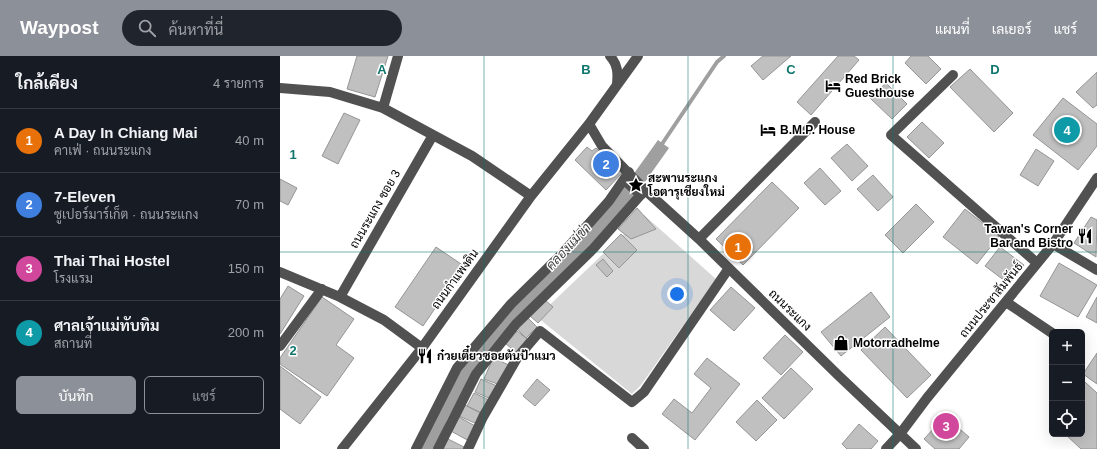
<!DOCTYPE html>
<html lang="th">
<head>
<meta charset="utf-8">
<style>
	body { margin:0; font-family:Arial,Sarabun,sans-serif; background:#20242c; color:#f1f3f6 }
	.controls { position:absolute; right:12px; bottom:12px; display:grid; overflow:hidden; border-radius:6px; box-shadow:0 4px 16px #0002 }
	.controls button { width:36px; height:36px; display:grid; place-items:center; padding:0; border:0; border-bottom:1px solid #363941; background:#171b24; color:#f1f3f6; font:20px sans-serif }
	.you { position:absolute; left:397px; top:238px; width:14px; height:14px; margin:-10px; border:3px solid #fff; border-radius:50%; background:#1a73e8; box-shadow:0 0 0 6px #1a73e833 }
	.badge { display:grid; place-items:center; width:26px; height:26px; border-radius:50%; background:#8c9099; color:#fff; font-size:13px; font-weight:700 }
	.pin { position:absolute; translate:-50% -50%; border:2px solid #fff; box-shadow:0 1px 4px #0006 }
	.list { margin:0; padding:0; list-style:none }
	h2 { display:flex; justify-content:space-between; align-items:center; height:52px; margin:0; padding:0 16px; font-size:17px }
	h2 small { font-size:13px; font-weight:400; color:#9ea1a6 }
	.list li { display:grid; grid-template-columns:26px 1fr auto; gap:12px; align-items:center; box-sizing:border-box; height:64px; padding:0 16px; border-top:1px solid #363941 }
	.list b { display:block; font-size:15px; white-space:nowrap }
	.list p { margin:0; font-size:13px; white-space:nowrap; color:#9ea1a6 }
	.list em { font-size:13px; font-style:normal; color:#9ea1a6 }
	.actions { display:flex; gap:8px; padding:12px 16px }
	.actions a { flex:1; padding:9px 0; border:1px solid #8c9099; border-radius:6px; text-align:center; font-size:14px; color:#8c9099 }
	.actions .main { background:#8c9099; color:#fff }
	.icon { flex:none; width:22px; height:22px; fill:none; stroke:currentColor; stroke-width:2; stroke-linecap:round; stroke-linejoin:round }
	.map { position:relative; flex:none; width:817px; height:393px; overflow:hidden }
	header { display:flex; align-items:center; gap:24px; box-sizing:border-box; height:56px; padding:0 20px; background:#8c9099; color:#fff }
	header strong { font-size:19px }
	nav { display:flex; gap:22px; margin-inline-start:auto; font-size:14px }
	.search { width:280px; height:36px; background:#20242c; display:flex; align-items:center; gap:10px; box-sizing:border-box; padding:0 14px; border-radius:22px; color:#9ea1a6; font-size:15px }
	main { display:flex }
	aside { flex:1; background:#171b24 }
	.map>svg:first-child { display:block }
</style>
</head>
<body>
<header>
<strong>Waypost</strong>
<div class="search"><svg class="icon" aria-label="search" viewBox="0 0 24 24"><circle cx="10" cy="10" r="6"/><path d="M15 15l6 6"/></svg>ค้นหาที่นี่</div>
<nav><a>แผนที่</a><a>เลเยอร์</a><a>แชร์</a></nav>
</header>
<main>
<aside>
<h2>ใกล้เคียง<small>4 รายการ</small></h2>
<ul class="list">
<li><span class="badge" style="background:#e8710a">1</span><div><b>A Day In Chiang Mai</b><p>คาเฟ่ · ถนนระแกง</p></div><em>40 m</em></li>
<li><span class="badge" style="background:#3f7fe0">2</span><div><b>7-Eleven</b><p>ซูเปอร์มาร์เก็ต · ถนนระแกง</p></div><em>70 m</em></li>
<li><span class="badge" style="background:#d1479c">3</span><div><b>Thai Thai Hostel</b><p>โรงแรม</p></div><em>150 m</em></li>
<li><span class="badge" style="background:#0f9aa8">4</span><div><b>ศาลเจ้าแม่ทับทิม</b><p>สถานที่</p></div><em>200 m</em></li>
</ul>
<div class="actions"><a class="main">บันทึก</a><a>แชร์</a></div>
</aside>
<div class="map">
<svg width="817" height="393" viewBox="0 0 817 393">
	<rect width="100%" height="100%" fill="#fff"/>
	<path fill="#d8d8d8" d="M364,159L436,223L361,329L352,338L257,261Z"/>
	<path fill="#9f9f9f" d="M378,84L389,92L343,157L190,321L167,364L155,393H139L179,313L232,250L332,148Z"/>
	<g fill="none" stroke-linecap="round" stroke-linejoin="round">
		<path stroke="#9f9f9f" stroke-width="4" d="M380,91L437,6L444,0"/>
	</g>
	<path fill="#c0c0c0" stroke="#959595" d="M77,0H108L95,41L67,33Z
		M483,0H511L483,24L471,10Z
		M558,0H574L579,4L531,59L517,46Z
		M631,0H648L661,13L646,28L625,7Z
		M690,13L733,57L714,76L670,31Z
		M817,16V49L813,52L796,36Z
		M606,27L627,48L612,63L590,42Z
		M783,42L817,68V90L798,114L753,79Z
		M64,57L80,64L58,108L42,100Z
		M642,66L664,87L649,102L627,81Z
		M567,88L588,110L572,125L551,102Z
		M307,91L312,95L316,92L342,117L326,134L295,104Z
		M756,93L774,105L758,130L740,119Z
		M540,112L561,135L545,149L524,127Z
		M593,119L613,141L598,155L577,133Z
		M0,123L17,132L8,149L0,145Z
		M492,126L519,152L463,209L436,183Z
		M636,148L654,166L623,197L605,179Z
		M357,152L376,173L351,183L338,173Z
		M685,153L719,180L697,208L663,181Z
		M811,161L817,164L816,201L794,187Z
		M341,178L357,194L339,212L323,196Z
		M156,191L184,210L143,270L115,251Z
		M720,191L744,209L729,228L705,210Z
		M323,203L333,215L327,221L316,209Z
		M779,207L817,229L798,261L760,240Z
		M8,230L24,240L0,278V243Z
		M451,231L475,252L454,275L430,254Z
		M591,236L610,261L561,300L541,276Z
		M42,241L74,263L56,289L74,302L47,340L0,308V302Z
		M817,241V267L806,261Z
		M264,243L273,251L258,267L249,259Z
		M247,261L257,271L246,282L236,272Z
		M605,271L651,319L627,342L581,294Z
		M237,275L247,283L236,296L226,288Z
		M505,279L523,296L501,319L483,302Z
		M817,297V328L803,318Z
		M213,302L229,309L220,329L204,323Z
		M427,302L460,328L415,384L382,358L394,343L412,357L431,332L414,318Z
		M0,310L41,341L20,368L0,353Z
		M511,312L533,333L504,363L482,342Z
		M201,323L217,330L211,343L195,336Z
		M257,323L270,334L255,350L243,340Z
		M805,326L817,337V393H801L785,378H802V329Z
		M194,337L209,344L202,357L187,350Z
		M477,344L497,364L476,385L456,366Z
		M185,349L202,358L197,368L179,360Z
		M665,360L689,381L679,393H655L644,383Z
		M179,361L197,371L189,385L171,375Z
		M579,368L598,385L591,393H567L562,388Z
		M168,383L184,391L183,393H163Z"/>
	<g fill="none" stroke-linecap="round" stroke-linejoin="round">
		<path stroke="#515151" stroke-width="10" d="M330,0C338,9 338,17 337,28
			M673,19L611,79L757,207
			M0,32L50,36L103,52L192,100L251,140
			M103,52L118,0
			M309,68L322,90L365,134L419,183L559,320L636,393
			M344,124L361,139
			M419,183L535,66
			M773,188L817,214
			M0,216L60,241L104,264L142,292
			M60,241L153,79
			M726,246L772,277
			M0,290L42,233
			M352,382L364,393
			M62,393L142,292L251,140L309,68L358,0
			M136,393L177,312L231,248L281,199L329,145L349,116
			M158,393L196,318L236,268L313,193L365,134
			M188,393L203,361L237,302L260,275L352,346L364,336L449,212
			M606,393L620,378L647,342L773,188L817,122"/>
	</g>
	<path fill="none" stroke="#0f766e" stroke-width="1" stroke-opacity="0.55" d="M204,0V393M408,0V393M613,0V393M0,196H817"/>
	<defs>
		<g id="hotel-bare" transform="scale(1.2)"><path d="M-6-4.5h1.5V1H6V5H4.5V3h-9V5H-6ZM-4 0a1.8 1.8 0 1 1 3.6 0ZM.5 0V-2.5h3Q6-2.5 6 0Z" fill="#000" stroke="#fff" stroke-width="2.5" paint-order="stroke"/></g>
		<g id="sight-bare" transform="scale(1.2)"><path d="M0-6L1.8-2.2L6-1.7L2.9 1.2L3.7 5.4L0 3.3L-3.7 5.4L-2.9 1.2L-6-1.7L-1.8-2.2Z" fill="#000" stroke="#fff" stroke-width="2.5" paint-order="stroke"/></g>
		<g id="restaurant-bare" transform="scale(1.2)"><path d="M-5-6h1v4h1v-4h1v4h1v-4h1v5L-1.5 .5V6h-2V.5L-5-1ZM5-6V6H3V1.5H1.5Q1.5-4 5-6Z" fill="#000" stroke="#fff" stroke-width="2.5" paint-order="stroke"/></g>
		<g id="shop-bare" transform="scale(1.2)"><path d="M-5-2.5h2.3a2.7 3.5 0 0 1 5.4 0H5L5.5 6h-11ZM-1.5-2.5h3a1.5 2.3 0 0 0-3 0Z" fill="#000" stroke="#fff" stroke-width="2.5" paint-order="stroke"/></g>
	</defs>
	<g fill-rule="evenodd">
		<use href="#hotel-bare" x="553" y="30"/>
		<use href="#hotel-bare" x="488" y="74"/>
		<use href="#sight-bare" x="356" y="129"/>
		<use href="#restaurant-bare" x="805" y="180"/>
		<use href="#shop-bare" x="561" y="287"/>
		<use href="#restaurant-bare" x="145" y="300"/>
	</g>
	<g text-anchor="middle" stroke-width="3" stroke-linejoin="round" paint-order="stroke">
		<g font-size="12" font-weight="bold" fill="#000" stroke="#fff" text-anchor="start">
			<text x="565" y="27">Red Brick<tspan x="565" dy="14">Guesthouse</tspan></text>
			<text x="500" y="78">B.M.P. House</text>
			<text x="368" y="126">สะพานระแกง<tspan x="368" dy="14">โอตารุเชียงใหม่</tspan></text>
			<text x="793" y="177" text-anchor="end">Tawan's Corner<tspan x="793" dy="14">Bar and Bistro</tspan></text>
			<text x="573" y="291">Motorradhelme</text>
			<text x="157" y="304">ก๋วยเตี๋ยวซอยตันป้าแมว</text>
		</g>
		<g font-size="12" fill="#000" stroke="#fff">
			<text transform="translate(95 153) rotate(-60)" y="4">ถนนระแกง ซอย 3</text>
			<text transform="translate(175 223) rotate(-54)" y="4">ถนนกำแพงดิน</text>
			<text transform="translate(711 244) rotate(-51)" y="4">ถนนประชาสัมพันธ์</text>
			<text transform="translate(510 254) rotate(44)" y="4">ถนนระแกง</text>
		</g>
		<g font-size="13" font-style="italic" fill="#404040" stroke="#fff">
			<text transform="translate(288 190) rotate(-47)" y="5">คลองแม่ข่า</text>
		</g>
	</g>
	<g font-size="13" text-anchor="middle" font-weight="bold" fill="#0f766e" stroke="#fff" stroke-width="3" stroke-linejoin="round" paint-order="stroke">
		<text x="102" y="18">A</text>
		<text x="306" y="18">B</text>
		<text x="511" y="18">C</text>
		<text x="715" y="18">D</text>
		<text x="13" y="103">1</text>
		<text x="13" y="299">2</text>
	</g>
</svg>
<div class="controls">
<button>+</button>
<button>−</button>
<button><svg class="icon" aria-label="locate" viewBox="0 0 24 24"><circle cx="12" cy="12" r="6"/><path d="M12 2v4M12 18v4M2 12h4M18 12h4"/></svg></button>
</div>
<div class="you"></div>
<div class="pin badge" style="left:458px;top:191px;background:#e8710a">1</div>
<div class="pin badge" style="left:326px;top:108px;background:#3f7fe0">2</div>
<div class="pin badge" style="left:666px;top:370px;background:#d1479c">3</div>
<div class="pin badge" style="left:787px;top:74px;background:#0f9aa8">4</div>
</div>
</main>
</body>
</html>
